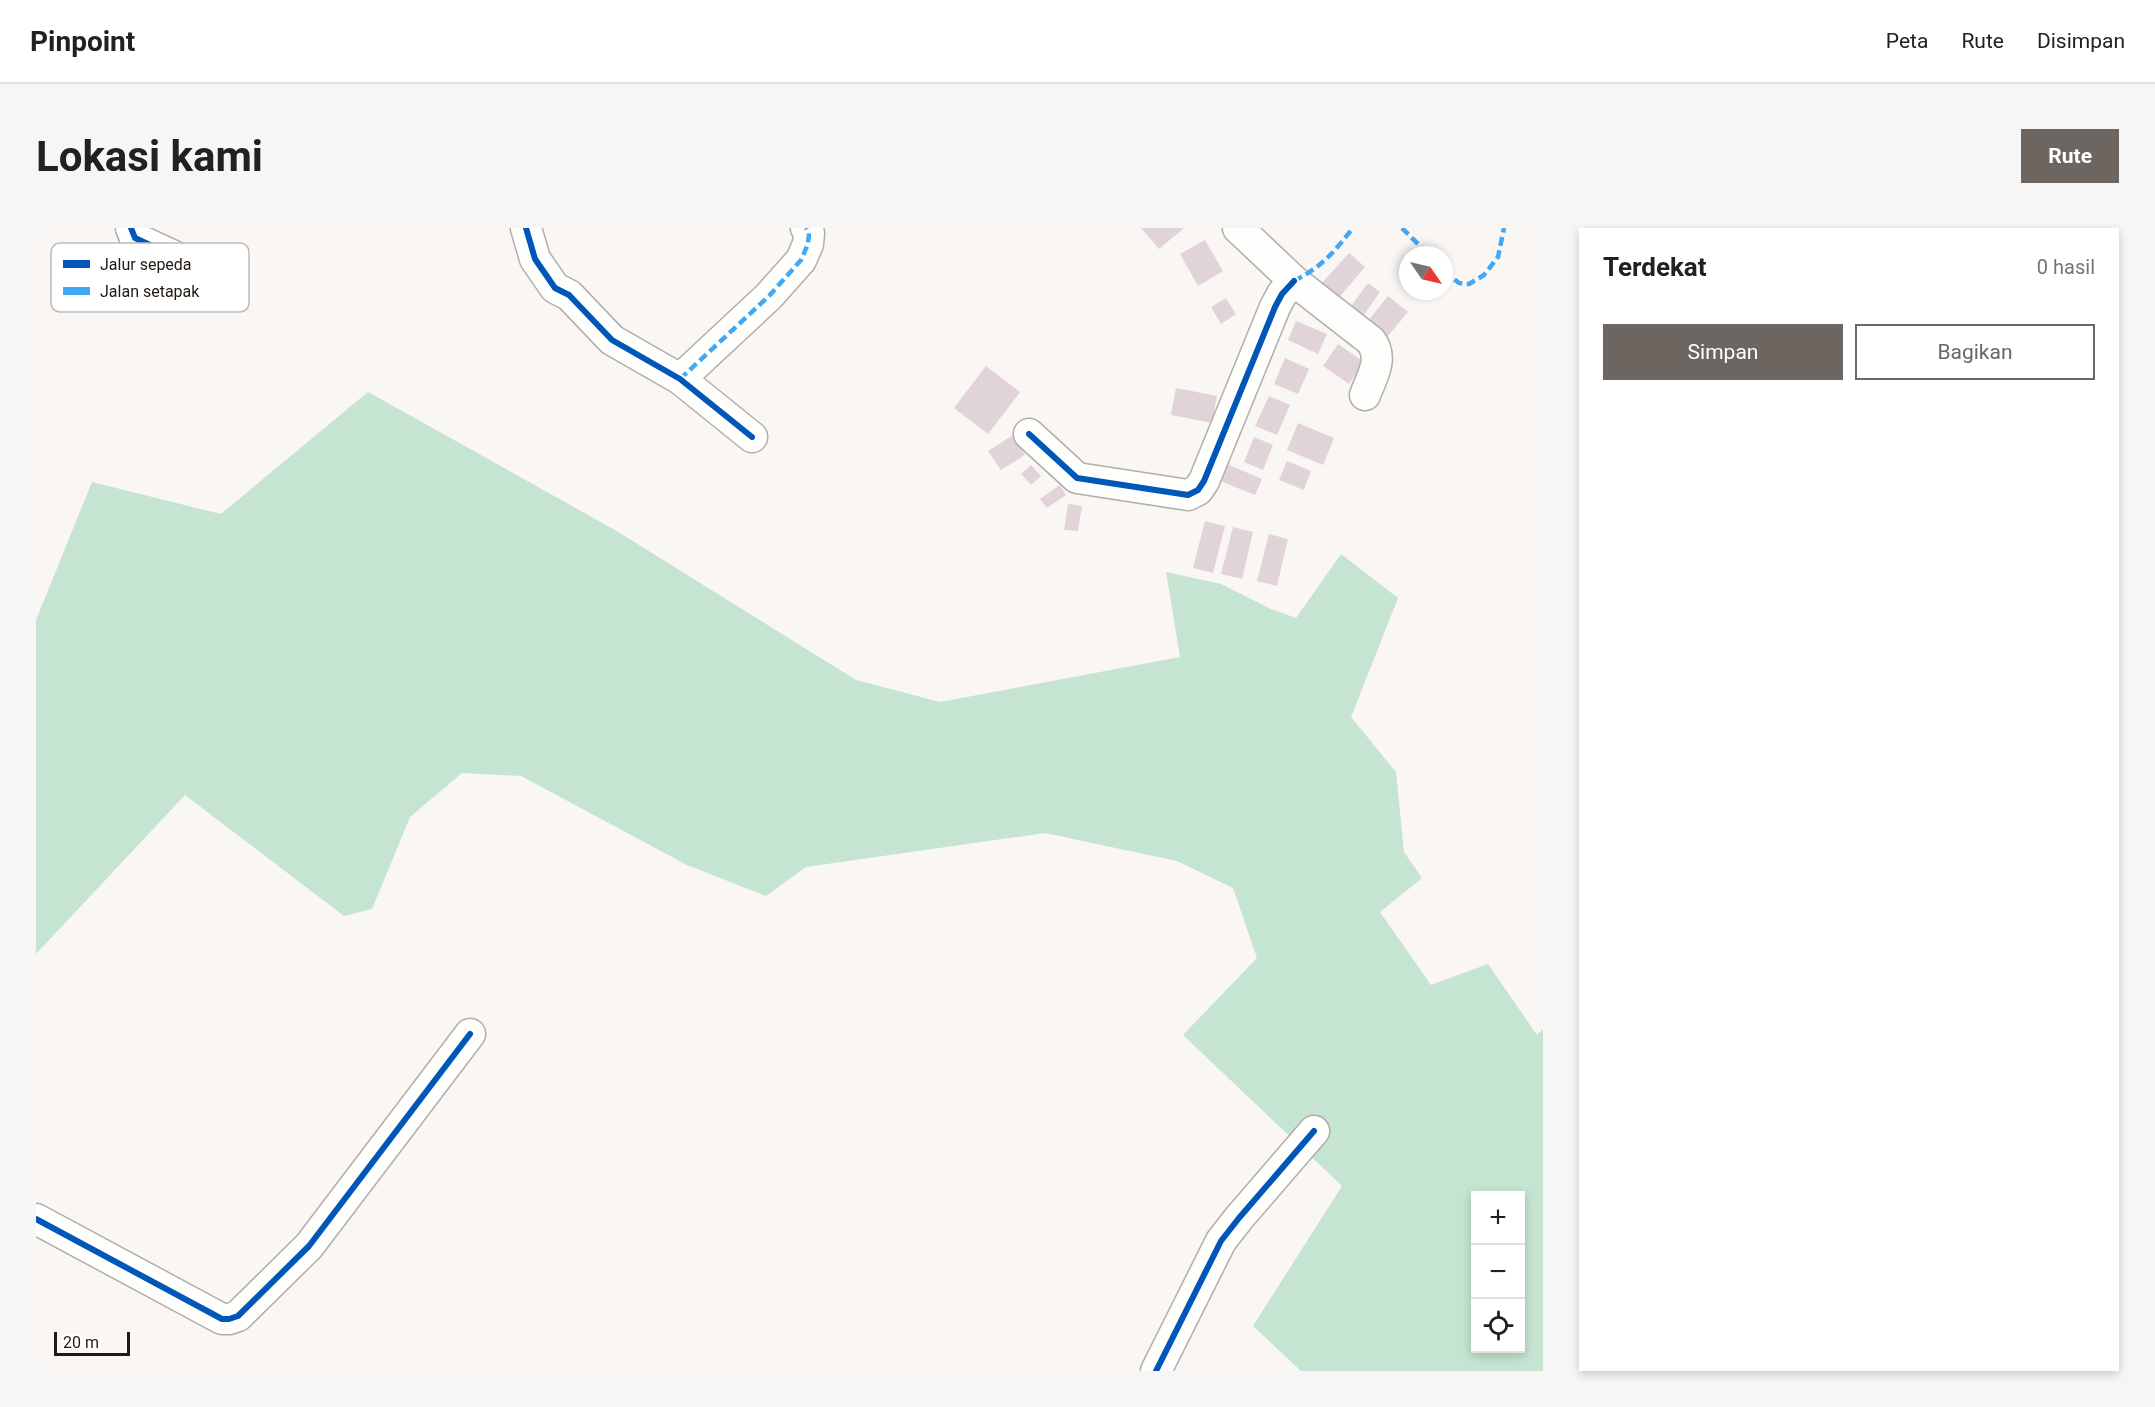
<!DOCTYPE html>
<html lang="id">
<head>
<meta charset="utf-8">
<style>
	body { margin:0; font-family:Roboto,sans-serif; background:#f6f6f6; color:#202124 }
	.controls { position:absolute; right:18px; bottom:18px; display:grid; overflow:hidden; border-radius:0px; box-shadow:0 3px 9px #0003 }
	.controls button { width:54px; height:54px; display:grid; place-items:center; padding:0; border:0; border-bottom:2px solid #e0e0e0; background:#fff; color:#202124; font:30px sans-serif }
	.compass { position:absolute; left:1363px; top:18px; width:54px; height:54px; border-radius:50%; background:#fff; box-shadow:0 3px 9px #0003; rotate:124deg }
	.scale { position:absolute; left:18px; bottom:15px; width:76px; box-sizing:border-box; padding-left:6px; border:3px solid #221911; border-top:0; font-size:16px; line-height:21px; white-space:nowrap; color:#221911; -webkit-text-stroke:4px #fff; paint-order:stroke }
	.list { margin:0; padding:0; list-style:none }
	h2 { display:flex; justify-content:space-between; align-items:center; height:78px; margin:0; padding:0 24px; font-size:26px }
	h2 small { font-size:20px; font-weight:400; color:#757577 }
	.actions { display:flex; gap:12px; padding:18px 24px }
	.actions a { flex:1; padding:14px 0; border:2px solid #6d6660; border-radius:0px; text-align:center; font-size:21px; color:#6d6660 }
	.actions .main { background:#6d6660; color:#fff }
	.icon { flex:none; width:33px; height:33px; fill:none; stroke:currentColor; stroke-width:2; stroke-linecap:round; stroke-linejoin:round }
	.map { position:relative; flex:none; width:1507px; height:1143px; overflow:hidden; border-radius:0px }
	header { display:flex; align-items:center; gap:36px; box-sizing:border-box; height:84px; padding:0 30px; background:#fff; border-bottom:2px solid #e0e0e0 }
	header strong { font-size:28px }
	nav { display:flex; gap:33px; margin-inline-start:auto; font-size:21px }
	.intro { display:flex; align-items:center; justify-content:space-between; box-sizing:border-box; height:144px; padding:0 36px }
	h1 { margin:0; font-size:42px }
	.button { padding:15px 27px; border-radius:0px; background:#6d6660; color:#fff; font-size:21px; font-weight:700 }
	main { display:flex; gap:36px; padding:0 36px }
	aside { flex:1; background:#fff; border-radius:0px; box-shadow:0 3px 9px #0003 }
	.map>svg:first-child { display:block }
</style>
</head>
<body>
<header>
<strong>Pinpoint</strong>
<nav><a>Peta</a><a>Rute</a><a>Disimpan</a></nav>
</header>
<div class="intro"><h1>Lokasi kami</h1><a class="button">Rute</a></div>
<main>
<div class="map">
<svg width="1507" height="1143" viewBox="0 0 1507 1143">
	<rect width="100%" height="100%" fill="#f9f6f3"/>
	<path fill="#c5e4d1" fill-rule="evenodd" d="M332,164L579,302L820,452L904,474L1144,429L1130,344L1185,356L1235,381L1260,390L1305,326L1362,370L1315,489L1360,544L1368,624L1386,650L1344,684L1395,757L1452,736L1501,807L1507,801V1143H1265L1217,1098L1306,958L1147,807L1221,730L1197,660L1141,633L1009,605L770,639L730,668L651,637L485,548L426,545L374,589L336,681L308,688L149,567L0,726V392L56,254L185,286ZM1440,968H1484V1120H1440Z"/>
	<path fill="#e1d4d8" d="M1105,0H1148L1123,21Z
		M1169,12L1187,43L1162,58L1144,26Z
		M1313,25L1329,39L1300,73L1283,58Z
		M1332,55L1344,64L1323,94L1310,85Z
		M1352,68L1372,84L1346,115L1327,99Z
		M1190,70L1200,86L1185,96L1175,79Z
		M1260,93L1291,106L1282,126L1252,112Z
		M1302,116L1328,134L1313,156L1287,138Z
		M1249,130L1273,141L1262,166L1238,156Z
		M950,138L984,164L952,206L918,180Z
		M1140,160L1181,168L1176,195L1135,187Z
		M1233,168L1254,177L1241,207L1219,198Z
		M1262,195L1298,210L1287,237L1251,222Z
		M977,207L989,227L965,242L952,223Z
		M1218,209L1237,217L1227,242L1208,234Z
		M1251,233L1275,243L1268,262L1243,252Z
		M1191,236L1226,251L1219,267L1184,253Z
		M995,237L1005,248L995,257L985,246Z
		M1024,257L1030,267L1011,280L1004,271Z
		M1032,276L1046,278L1042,303L1028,302Z
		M1169,293L1189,298L1177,345L1157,340Z
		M1197,299L1217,304L1206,351L1185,346Z
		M1233,306L1252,311L1241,358L1221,353Z"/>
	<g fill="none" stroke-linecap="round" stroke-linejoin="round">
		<g stroke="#b3ada8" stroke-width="33">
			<path id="minor" d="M95,0L99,10L196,55
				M490,0L499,31L519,60L533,67L576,112L644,151L716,209
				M1202,0L1258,53L1335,113C1348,131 1336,148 1329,167
				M644,151L733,68L765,32L772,16L773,5L770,0
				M993,206L1041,250L1152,267L1162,262L1168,253L1239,79L1246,66L1258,53
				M0,991L186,1091H193L202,1088L273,1018L434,806
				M1120,1143L1185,1013L1203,990L1278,903"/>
		</g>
		<use href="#minor" stroke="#fefefd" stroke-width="30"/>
		<path stroke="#3fa9f5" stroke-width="4.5" stroke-dasharray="9 4.5" stroke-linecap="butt" d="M1366,0L1393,27
			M1408,43L1423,55L1433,56L1448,47L1462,29L1468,0
			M1258,53C1287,38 1297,25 1317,0
			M644,151L733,68L765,32L772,16L773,5L770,0"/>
		<g stroke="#fff" stroke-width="10">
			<path id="cycleway" d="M95,0L99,10L196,55
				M490,0L499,31L519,60L533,67L576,112L644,151L716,209
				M993,206L1041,250L1152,267L1162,262L1168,253L1239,79L1246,66L1258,53
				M0,991L186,1091H193L202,1088L273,1018L434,806
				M1120,1143L1185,1013L1203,990L1278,903"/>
		</g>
		<use href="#cycleway" stroke="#0057b8" stroke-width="6"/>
	</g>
	<rect x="15" y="15" width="198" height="69" rx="9" fill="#fff" stroke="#bdbab8" stroke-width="1.5"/>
	<rect x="27" y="32" width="27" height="8" fill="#0057b8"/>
	<rect x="27" y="59" width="27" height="8" fill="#3fa9f5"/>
	<g font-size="16" fill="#221911">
		<text x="64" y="42">Jalur sepeda</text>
		<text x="64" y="69">Jalan setapak</text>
	</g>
</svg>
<div class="controls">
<button>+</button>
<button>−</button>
<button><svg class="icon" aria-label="locate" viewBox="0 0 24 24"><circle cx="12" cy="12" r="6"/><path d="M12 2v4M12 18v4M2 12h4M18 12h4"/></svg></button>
</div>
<svg class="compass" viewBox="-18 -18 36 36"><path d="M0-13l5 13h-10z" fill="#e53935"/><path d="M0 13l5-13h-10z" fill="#757577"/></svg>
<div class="scale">20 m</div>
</div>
<aside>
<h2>Terdekat<small>0 hasil</small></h2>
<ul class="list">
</ul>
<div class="actions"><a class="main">Simpan</a><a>Bagikan</a></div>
</aside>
</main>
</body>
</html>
